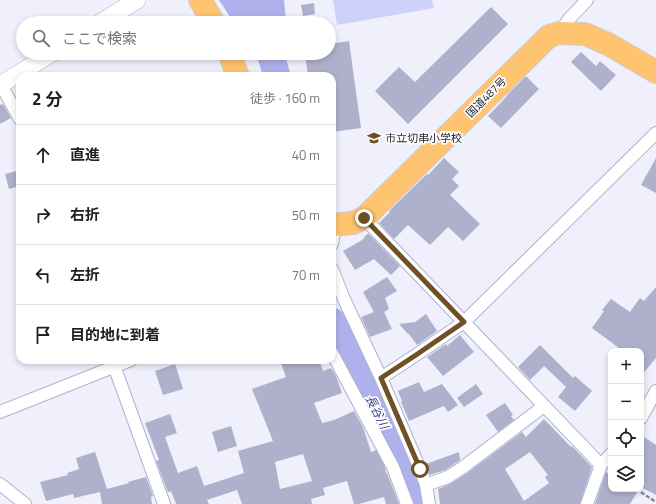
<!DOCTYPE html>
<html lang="ja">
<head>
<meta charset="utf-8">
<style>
	body { margin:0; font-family:"Titillium Web","Noto Sans JP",sans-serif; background:#f6f6f6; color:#222 }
	.controls { position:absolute; right:12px; bottom:12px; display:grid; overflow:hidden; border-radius:8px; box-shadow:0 2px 6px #0003 }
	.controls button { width:36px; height:36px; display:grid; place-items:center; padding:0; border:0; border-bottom:1px solid #e0e0e0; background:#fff; color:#222; font:20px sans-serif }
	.stop { position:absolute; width:12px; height:12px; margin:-9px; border:3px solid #6e5024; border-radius:50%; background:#fff }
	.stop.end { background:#6e5024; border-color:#fff; box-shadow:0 1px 4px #0008 }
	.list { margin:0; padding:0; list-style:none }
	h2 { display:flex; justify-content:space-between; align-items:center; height:52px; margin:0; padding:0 16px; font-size:17px }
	h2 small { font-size:13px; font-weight:400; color:#767676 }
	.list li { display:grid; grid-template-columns:26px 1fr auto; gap:12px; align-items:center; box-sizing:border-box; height:60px; padding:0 16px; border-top:1px solid #e0e0e0 }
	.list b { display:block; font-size:15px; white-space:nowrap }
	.list em { font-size:13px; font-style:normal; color:#767676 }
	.icon { flex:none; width:22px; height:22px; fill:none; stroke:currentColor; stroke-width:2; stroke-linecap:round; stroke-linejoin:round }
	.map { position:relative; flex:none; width:656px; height:504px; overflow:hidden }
	.search { position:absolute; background:#fff; box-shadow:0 2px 6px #0003; left:16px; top:16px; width:320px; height:44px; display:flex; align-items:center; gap:10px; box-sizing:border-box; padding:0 14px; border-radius:22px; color:#767676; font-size:15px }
	.panel { position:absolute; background:#fff; box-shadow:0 2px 6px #0003; left:16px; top:72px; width:320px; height:292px; border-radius:12px }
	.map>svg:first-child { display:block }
</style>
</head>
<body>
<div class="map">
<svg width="656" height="504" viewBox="0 0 656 504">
	<rect width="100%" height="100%" fill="#eff0fb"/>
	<path fill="#ced1fc" d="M333,0H432L434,8L337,25Z"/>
	<path fill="#afb1ec" d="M219,0H284L286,21L284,23H234Z"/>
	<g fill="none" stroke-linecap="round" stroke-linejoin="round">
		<path stroke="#afb1ec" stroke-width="27" d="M270,53L275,69L277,76
			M332,321L414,484L419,504"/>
	</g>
	<path fill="#afb1cc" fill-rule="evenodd" d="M314,3L315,14L303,16L301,5Z
		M491,7L508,24L408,124L375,91L399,67L415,82Z
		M349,41L361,128L332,132V76H308L305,53H329V44Z
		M581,52L596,66L600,61L616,75L601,91L571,62Z
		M526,76L539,89L501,128L488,116L507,96V95Z
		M3,104L11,118L0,124V105Z
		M444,158L459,172L452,179L459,186L450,195L480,224L463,241L448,227L430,245L409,226L408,225L394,239L379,223L390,212L389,211L427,174L428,175Z
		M656,158V193L641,185Z
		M20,170V186L9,189L5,174Z
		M367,234H369L400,266L391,275L374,259L355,270L343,251L362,240Z
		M387,277L397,291L385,298L389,309L384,312L392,329L370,337L361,317L374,312L363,292Z
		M656,287V358L641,376V351H623L592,328L604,311L602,310L611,299L630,312L640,298L644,301Z
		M426,314L437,331L417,345L409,334H408L399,324L415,322Z
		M460,335L474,352L443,376L427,357L446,344L447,346Z
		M540,345L573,378L575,376L592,391L575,411L558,397L566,387L544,366L530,380L518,367Z
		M291,360H319L323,371L331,368L336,376L342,393L314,403L322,423L334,420L354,411L363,427L371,452L376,450L385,467L386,473H387L399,504H386L384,497L359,504H354L347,481L323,488L325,495L311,499L312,504H242L237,490L207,500L209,504H176L171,491L168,492L156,461L159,460L145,423L170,414L177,433L165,437L178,473L197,466L204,486L244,473L238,451L273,441L252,389L286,377L281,363ZM303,454L312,481L280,489L275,462Z
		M175,364L183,389L163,395L155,371Z
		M419,382L424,392L442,384L458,405L448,412L444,406L409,421L401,402L402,401L398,391Z
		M476,384L483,394L464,407L457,398Z
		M505,403L513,415L511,416L514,420L498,432L486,415Z
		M544,419L571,447L572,446L592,467L580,504H440L438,489L452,483L466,474L522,432L526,437ZM530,452L548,475L545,477L549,483L524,501L505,469Z
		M231,426L237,446L218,452L212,432Z
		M641,435L656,445V495L641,487Z
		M95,452L107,489L129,483L128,482L146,477L153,496L151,497L152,504H102L100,492L74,498L73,494L46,501L40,482L68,475L67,473L79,469L76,458Z
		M459,452L460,460L445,470L430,475L426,464Z
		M606,472L611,475V489H639L630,504H595Z"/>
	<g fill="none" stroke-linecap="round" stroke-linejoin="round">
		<g stroke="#afb1cc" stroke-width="14">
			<path id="street" d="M559,33L569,19L587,0
				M1,85L20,119
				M364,218L601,465
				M332,244L335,225
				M332,269L344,299L381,378L420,469L426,485L429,504
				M332,353L393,467L407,504
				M112,360L164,504
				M381,378L416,355L464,322L656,133
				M0,412L131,360
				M641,418L656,391
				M0,484L25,504
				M426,485L448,477L462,468L544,406
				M587,504L601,465L611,454"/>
		</g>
		<g stroke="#afb1cc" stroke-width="18">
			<path id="secondary" d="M100,23L137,0
				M0,85L52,53"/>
		</g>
		<g stroke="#ceced0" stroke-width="24">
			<path id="highway" d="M200,0L214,23
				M229,53L238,76
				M332,225L353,223L364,218L549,36L559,33L585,34L608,44L656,72"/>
		</g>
		<path stroke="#868791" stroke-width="2.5" stroke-dasharray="4 2" stroke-linecap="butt" d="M636,489L656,502"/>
		<use href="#street" stroke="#fff" stroke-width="12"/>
		<use href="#secondary" stroke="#fff" stroke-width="17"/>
		<use href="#highway" stroke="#fec470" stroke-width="22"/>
	</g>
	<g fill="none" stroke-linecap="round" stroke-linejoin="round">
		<path stroke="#6e5024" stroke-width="5" d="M364,218L464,322L416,355L381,378L420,469"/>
	</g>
	<defs>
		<g id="school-bare" transform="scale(1.08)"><path d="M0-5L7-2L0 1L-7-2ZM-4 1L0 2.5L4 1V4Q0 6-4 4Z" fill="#6e5024" stroke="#fefefe" stroke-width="2.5" paint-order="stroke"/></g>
	</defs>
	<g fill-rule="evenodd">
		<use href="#school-bare" x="374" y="138"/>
	</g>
	<g text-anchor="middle" stroke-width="3.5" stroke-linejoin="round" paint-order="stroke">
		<g font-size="11" fill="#1e1f29" stroke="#fefefe">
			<text transform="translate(486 97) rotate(-45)" y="4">国道487号</text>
		</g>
		<g font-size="11" fill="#1e1f29" stroke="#fefefe" text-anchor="start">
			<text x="385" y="142">市立切串小学校</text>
		</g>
		<g font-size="12" font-style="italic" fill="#444086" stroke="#fefefe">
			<text transform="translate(377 412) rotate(63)" y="4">長谷川</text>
		</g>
	</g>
</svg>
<div class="controls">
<button>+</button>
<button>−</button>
<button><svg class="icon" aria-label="locate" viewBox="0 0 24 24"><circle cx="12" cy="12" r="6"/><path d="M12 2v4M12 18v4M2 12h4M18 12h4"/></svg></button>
<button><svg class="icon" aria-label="layers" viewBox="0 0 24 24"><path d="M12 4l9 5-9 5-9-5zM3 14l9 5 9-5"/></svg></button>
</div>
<div class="stop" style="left:420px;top:469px"></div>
<div class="stop end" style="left:364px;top:218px"></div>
<div class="search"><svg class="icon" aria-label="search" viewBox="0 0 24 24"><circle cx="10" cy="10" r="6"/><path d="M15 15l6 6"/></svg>ここで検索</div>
<section class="panel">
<h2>2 分<small>徒歩 · 160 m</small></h2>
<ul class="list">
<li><svg class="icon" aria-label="ahead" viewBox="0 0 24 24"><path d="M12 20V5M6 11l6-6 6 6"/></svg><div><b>直進</b></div><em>40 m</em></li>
<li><svg class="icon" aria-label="right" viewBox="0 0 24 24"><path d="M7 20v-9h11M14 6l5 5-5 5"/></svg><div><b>右折</b></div><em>50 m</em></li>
<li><svg class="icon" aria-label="left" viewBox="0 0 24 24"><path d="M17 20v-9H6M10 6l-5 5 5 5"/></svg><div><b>左折</b></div><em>70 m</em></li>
<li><svg class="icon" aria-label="arrive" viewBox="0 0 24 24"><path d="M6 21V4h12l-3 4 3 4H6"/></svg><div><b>目的地に到着</b></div></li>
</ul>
</section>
</div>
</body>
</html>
